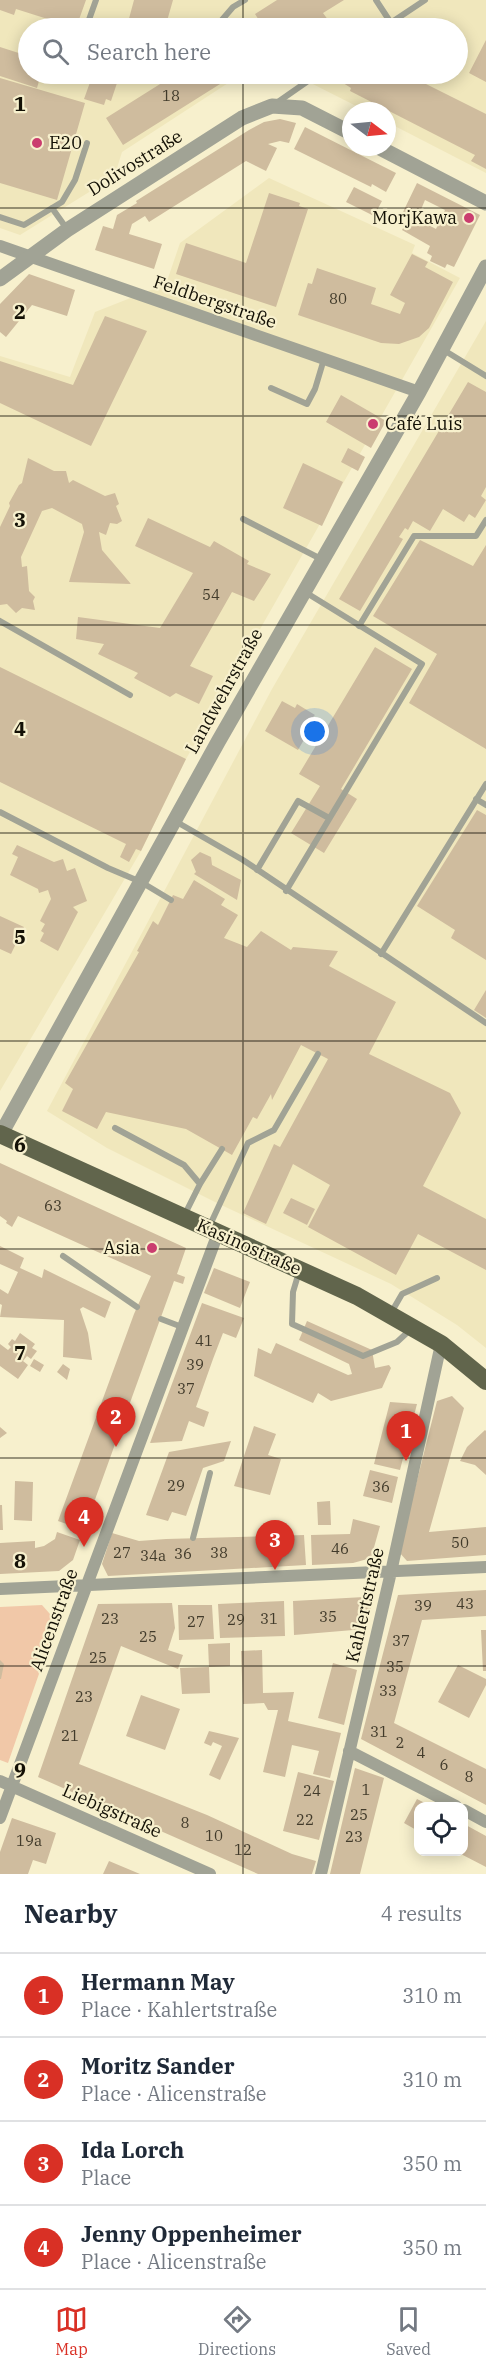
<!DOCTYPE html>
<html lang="en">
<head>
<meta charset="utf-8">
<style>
	body { margin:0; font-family:"IBM Plex Serif",serif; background:#f2f2f3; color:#1f2937 }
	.controls { position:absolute; right:18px; bottom:18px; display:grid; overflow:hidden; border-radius:12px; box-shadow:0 3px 15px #0003 }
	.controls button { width:54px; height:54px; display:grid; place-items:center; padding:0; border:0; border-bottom:2px solid #e0e1e3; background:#fff; color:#1f2937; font:30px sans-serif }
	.compass { position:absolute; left:342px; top:102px; width:54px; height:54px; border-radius:50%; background:#fff; box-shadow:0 3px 15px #0003; rotate:106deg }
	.you { position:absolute; left:315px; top:732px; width:21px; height:21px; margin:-15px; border:4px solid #fff; border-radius:50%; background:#1a73e8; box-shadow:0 0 0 9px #1a73e833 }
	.badge { display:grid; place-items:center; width:39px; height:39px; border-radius:50%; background:#d93025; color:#fff; font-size:20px; font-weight:700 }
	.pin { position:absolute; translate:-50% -50px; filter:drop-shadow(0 2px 3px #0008) }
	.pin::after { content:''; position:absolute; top:32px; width:21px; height:18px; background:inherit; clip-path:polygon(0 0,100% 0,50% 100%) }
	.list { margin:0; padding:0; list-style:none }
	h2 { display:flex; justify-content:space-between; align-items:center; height:78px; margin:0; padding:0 24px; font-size:26px }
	h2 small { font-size:20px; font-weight:400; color:#747a83 }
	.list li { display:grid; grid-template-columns:39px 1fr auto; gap:18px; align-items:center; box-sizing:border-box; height:84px; padding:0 24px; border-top:2px solid #e0e1e3 }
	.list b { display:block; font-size:22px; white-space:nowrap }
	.list p { margin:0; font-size:20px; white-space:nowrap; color:#747a83 }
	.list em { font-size:20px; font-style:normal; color:#747a83 }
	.icon { flex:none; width:33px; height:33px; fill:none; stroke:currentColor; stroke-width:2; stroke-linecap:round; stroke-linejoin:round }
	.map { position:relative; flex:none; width:486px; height:1874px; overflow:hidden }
	.search { position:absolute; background:#fff; box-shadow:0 3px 15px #0003; left:18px; right:18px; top:18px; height:66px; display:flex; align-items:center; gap:15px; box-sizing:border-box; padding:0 21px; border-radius:33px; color:#747a83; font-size:22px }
	.sheet { height:414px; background:#fff }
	nav { display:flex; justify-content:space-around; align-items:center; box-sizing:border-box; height:84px; border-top:2px solid #e0e1e3; background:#fff; font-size:16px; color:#747a83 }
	nav a { display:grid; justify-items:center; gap:3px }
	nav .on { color:#d93025 }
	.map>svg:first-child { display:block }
</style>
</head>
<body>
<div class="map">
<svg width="486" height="1874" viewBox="0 0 486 1874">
	<rect width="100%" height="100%" fill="#f7f0cd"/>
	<path fill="#f0e7bc" d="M0,0H486V173L387,122V111H366L293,74H458V28H28V74H242L122,152L117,168L107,180L94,189L20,235L0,228Z
		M269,178L415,245L412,253L460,278L186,759L141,851L0,1091V356L70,377L95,312L166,284L180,243Z
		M486,321V1348L457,1325L391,1284L217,1203L107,1148L47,1111L272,689Z"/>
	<path fill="#f1c8a8" d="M42,1605L57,1622L8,1763L0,1760V1607Z"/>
	<path fill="#cfbc9e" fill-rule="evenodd" d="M0,0H86L76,28L16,9L14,15L0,10Z
		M134,0H173L165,28H137L127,26Z
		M277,0H344L323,13L334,28H264L255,14Z
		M486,40V82L469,73Z
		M0,47L28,56V74H41L37,88L0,76Z
		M93,74H120L111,101L106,99L104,105L84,99Z
		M176,74H236L123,145L106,118Z
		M329,74H406L486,114V169L471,161L475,155L350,91L351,88Z
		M0,78L85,103L57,200L0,183Z
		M280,119L296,123L289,143L280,141L268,144L277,148L266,171L246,161L149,222L145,216L132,224L129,234L162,244L154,269L95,250L103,226L113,229L117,215L137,203L136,201L249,130L264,122Z
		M305,127L396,173L386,192L372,184L371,187L294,149Z
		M417,183L480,215L454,267L447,264L445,268L430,261L432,256L427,253L430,246L402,230L410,215L403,212ZM425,200L445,210L436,229L417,219Z
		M354,187L382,201L374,216L346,202Z
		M269,193L300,203L299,206L308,209L276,307L176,274L186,243L246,263Z
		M412,254L428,262L425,267L453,282L429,328L419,337L399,344L381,343L298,315L308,283L312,284L317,268L376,288L371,304L400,314L405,303L390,295Z
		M29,274L75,290L67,316L32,305L6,337L0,332V304Z
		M105,316L147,331L91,446L0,403V361L73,385Z
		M468,382L486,392V487L481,496L486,500L475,518L469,514L464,522L443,509L430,531L413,521L408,530L405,528L399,537L403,539L360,611L339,599Z
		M341,395L386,421L371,448L326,422Z
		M348,448L365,457L358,471L341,462Z
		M28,458L54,471H66L69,483L73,480L105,496L115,493L119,504L116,506L122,521L117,524L110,523L106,535L99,532L102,550L131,584L69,582L84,532L82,524L52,508L42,511L21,557L22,567L27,566L29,591L35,597L33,601L35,610L22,608L16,613L7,604L0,605V527L10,506L9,503L19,485L22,483Z
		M303,463L343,482L322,526L283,508Z
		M148,518L210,547L214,541L249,561L247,564L271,574L254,601L232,592L190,666L213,676L199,704L176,693L170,697L134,678L138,673L98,654L104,644L76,639L78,617L160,628L193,573L135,546Z
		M420,540L473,566L486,545V749L409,703L437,654L373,616Z
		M375,647L412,669L341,789L357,799L324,853L291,833L320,786L299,774Z
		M0,667L186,759L141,851L136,849L129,862L120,857L126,844L0,782Z
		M282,701L295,708L297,704L315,715L313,717L316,719L298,750L265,731Z
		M477,810L486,815V960L451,938L455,930L417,906Z
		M17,845L54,862L63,859L67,871L75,868L87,901L73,907L78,912L58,951L40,941L44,933L41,931L45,924L40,921L51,899L48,890L39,893L38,889L10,875L18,857L12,854Z
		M200,852L211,857L212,865L241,880L237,900L194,874L196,872L191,860Z
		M194,880L225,899L221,905L238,915L224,938L247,947L261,931L291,950L293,947L338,951L329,966L396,1002L369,1054L450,1093L461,1113L423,1186L486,1219V1270L418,1234L396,1275L308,1227L330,1185L293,1164L266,1224L243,1213L274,1144L280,1147L328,1059L301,1045L272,1100L271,1094L257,1119L253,1117L232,1155L186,1129L106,1112L97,1129L62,1111L73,1089L65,1083L139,952L137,951L153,921L158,925L173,895L183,899Z
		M0,916L24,927L11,954L0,949Z
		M486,990V1018L474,1010Z
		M0,1163L186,1248L177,1274L185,1277L183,1284L174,1281L84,1530L58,1521L134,1314L151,1276L18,1216L12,1227L6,1223L7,1221L0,1216Z
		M291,1198L315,1209L307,1225L283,1213Z
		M0,1246L24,1258L20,1268L42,1278L44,1269L111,1302L105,1318L83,1307L80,1309L88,1333L92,1360L63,1357L64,1320L0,1317L2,1305L0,1304V1289L8,1294L18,1272L0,1264Z
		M214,1268L250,1282L240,1308L204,1293Z
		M202,1303L244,1318L236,1338L223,1333L213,1359L196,1407L209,1412L204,1427L189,1421L182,1441L150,1443Z
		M307,1321L372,1350L375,1368L389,1365L391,1368L382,1388L331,1401L318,1393L313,1403L254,1376L258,1348L271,1354L276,1343L348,1375L352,1374L349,1364L299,1340Z
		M20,1333L35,1344L32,1348L37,1351L31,1359L27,1356L23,1361L28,1365L18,1379L0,1366V1344L8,1350L11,1347L8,1344L12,1339L15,1341Z
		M34,1359L44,1365L40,1372L30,1366Z
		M63,1364L70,1369L67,1380L57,1372Z
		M452,1396L464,1408L429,1532L486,1527V1555L407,1561L399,1552L437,1401Z
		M390,1402L417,1404L400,1470L374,1464Z
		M254,1426L276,1434L268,1455L281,1459L270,1495L234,1486Z
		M0,1427L7,1433L0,1438Z
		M485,1430L486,1431V1475L475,1465L460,1461L467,1447Z
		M231,1441L224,1461L203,1468L186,1516L172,1512L168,1521L146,1515L169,1452Z
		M370,1470L398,1477L392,1503L363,1496Z
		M15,1481L33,1482L32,1521L14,1520Z
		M330,1501L331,1525H318L317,1502Z
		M0,1505H2L3,1530H0Z
		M353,1519L380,1526L371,1558L353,1563L312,1565L311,1535L350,1534Z
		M57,1532L80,1540L73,1560L59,1571L0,1574V1543L35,1541V1548L44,1546L55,1539Z
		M112,1533L139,1541L166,1539L304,1535L306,1565L108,1576L102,1564Z
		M486,1590V1616L422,1620L394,1723L486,1769V1805L361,1739L398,1595Z
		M364,1597L372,1603L365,1629L294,1635L293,1601Z
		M284,1601L285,1636L220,1638L218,1604Z
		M172,1603L175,1628L168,1650L183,1655L178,1669L121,1646L79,1764L207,1815L292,1854L316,1861L312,1874H258L38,1777L98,1604Z
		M178,1605H212L214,1639L179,1640Z
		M481,1630H486V1671H483Z
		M230,1643V1666L209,1667L208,1644Z
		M262,1650L263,1693L294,1692L288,1721L341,1733L330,1778L313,1774L319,1751L292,1745L285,1777L263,1772L278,1710H268L264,1703L243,1704L241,1651Z
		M0,1660L4,1664L1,1679H0Z
		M333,1663L357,1670L344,1725L318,1718Z
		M458,1665L486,1679V1685L469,1718L438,1702Z
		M209,1667L210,1693L182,1694L180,1668Z
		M141,1695L180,1709L165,1750L126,1736Z
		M209,1731L239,1738L220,1780L209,1775L222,1746L213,1742L211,1746L204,1743Z
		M355,1768L384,1778L360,1874H330Z
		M298,1772L334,1781L319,1840L283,1831Z
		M417,1799L431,1806H418V1831L404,1823Z
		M12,1818L56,1833L46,1864L33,1860L28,1874H0V1852Z
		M464,1824L486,1836V1867L457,1852H464Z
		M109,1861L140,1874H103Z"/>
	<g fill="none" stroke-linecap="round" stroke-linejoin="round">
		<path stroke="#a1a395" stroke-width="6" d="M376,0L391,23
			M86,28L96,0
			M215,28L233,7L245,0
			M383,28L425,0
			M275,104L318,74
			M52,208L67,229
			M0,217L24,225L62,202L75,180L87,143
			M442,349L486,376
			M271,388L307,404L315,389L324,359
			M243,519L321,559
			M0,621L130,695
			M359,626L414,536H476L486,520
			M476,799L486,805
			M0,812L108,868L141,882L171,900
			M175,821L243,860L486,1023
			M257,870L298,801L329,818
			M286,891L422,664L305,592
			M381,954L486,784
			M115,1128L184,1165L200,1184
			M185,1214L200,1184L222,1149
			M210,1225L248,1143L274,1130L318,1054
			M63,1256L137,1307
			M299,1272L293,1292L292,1324L363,1356L397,1342L410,1330
			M391,1313L402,1294L437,1278
			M161,1319L182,1327
			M193,1538L210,1473"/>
		<path stroke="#a1a395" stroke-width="12" d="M0,246L419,392
			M0,1589L486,1567
			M349,1751L456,1806
			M0,1781L210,1874
			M464,1810L486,1822
			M0,1818L218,1233
			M321,1874L391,1572L441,1344"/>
		<path stroke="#a1a395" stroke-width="15" d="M378,147L486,203
			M0,279L67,230L242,118L272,106L302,108L351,133
			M1,1134L218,742L419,392L486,267"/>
		<path stroke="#61654c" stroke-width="18" d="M0,1134L357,1296L441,1344L486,1381"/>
	</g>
	<path fill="none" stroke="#131005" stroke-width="1.5" stroke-opacity="0.55" d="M243,0V28M243,74V1874M0,208H486M0,416H486M0,625H486M0,833H486M0,1041H486M0,1249H486M0,1458H486M0,1666H486"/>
	<g fill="#ca3d6f" stroke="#f7f0cd" stroke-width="2">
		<circle cx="37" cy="143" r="6"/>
		<circle cx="469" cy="218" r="6"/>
		<circle cx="373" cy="424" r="6"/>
		<circle cx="152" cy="1248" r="6"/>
	</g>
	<g text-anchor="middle" stroke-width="4.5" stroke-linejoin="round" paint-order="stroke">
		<g font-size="15" fill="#423b2b">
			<text x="171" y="101">18</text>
			<text x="338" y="304">80</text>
			<text x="211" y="600">54</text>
			<text x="53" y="1211">63</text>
			<text x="204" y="1346">41</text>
			<text x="195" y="1370">39</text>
			<text x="186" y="1394">37</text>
			<text x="176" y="1491">29</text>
			<text x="381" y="1492">36</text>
			<text x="460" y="1548">50</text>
			<text x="340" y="1554">46</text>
			<text x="122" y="1558">27</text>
			<text x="219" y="1558">38</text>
			<text x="183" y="1559">36</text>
			<text x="153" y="1561">34a</text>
			<text x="465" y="1609">43</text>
			<text x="423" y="1611">39</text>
			<text x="328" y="1622">35</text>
			<text x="110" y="1624">23</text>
			<text x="269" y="1624">31</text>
			<text x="236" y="1625">29</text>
			<text x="196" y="1627">27</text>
			<text x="148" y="1642">25</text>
			<text x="401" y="1646">37</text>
			<text x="98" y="1663">25</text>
			<text x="395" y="1672">35</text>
			<text x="388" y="1696">33</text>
			<text x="84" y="1702">23</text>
			<text x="379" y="1737">31</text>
			<text x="70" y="1741">21</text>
			<text x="400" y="1748">2</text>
			<text x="421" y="1758">4</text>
			<text x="444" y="1770">6</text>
			<text x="469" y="1782">8</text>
			<text x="366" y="1795">1</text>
			<text x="312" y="1796">24</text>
			<text x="359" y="1820">25</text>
			<text x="305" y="1825">22</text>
			<text x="185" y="1828">8</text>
			<text x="214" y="1841">10</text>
			<text x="354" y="1842">23</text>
			<text x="29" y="1846">19a</text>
			<text x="243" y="1855">12</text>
		</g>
		<g font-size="18" fill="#131005" stroke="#f7f0cd" text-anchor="start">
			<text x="49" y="149">E20</text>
			<text x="457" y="224" text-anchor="end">MorjKawa</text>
			<text x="385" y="430">Café Luis</text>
			<text x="140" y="1254" text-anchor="end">Asia</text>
		</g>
		<g font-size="18" fill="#131005" stroke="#f7f0cd">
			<text transform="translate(135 163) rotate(-32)" y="6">Dolivostraße</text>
			<text transform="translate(215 302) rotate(19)" y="6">Feldbergstraße</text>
			<text transform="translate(224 691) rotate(-61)" y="6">Landwehrstraße</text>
			<text transform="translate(249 1247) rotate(24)" y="6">Kasinostraße</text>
			<text transform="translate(365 1605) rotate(-77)" y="6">Kahlertstraße</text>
			<text transform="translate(54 1620) rotate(-70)" y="6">Alicenstraße</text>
			<text transform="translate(112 1811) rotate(24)" y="6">Liebigstraße</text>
		</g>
	</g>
	<g font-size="20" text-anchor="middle" font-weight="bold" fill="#131005" stroke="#f7f0cd" stroke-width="4.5" stroke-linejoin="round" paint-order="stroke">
		<text x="20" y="111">1</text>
		<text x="20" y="319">2</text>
		<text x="20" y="527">3</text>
		<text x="20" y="736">4</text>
		<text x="20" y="944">5</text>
		<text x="20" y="1152">6</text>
		<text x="20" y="1360">7</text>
		<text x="20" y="1568">8</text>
		<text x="20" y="1777">9</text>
	</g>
</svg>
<div class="controls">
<button><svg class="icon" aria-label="locate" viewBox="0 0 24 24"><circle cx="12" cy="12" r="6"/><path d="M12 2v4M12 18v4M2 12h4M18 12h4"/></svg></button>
</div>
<svg class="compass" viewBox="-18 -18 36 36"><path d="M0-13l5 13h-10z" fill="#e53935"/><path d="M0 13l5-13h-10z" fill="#747a83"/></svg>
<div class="you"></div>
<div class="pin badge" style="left:406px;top:1461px">1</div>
<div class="pin badge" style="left:116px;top:1447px">2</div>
<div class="pin badge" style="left:275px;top:1570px">3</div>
<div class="pin badge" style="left:84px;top:1547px">4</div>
<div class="search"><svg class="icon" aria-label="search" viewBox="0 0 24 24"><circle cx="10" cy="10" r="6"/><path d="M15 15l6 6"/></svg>Search here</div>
</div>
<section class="sheet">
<h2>Nearby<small>4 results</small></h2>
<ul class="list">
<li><span class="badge">1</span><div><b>Hermann May</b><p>Place · Kahlertstraße</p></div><em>310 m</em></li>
<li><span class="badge">2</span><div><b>Moritz Sander</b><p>Place · Alicenstraße</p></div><em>310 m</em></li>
<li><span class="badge">3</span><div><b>Ida Lorch</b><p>Place</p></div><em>350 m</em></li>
<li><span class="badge">4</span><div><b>Jenny Oppenheimer</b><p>Place · Alicenstraße</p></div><em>350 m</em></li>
</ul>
</section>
<nav>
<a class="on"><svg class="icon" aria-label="map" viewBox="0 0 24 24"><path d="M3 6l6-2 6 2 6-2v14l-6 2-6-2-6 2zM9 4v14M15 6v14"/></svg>Map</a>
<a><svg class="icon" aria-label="directions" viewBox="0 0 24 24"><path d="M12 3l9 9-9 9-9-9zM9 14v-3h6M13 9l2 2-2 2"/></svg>Directions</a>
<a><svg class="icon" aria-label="saved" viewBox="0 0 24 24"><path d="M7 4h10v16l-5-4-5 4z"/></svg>Saved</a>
</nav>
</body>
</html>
